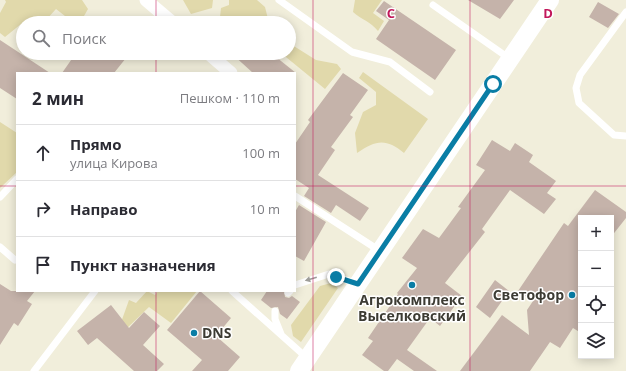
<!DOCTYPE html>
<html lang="ru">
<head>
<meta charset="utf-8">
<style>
	body { margin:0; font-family:"Open Sans",sans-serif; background:#f2f2f3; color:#2b2b33 }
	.controls { position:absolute; right:12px; bottom:12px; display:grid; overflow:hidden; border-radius:0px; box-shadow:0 2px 10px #0003 }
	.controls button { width:36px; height:36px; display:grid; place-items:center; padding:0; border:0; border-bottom:1px solid #e1e1e2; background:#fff; color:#2b2b33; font:20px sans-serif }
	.stop { position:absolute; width:12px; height:12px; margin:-9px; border:3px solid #097da5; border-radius:50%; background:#fff }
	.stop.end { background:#097da5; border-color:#fff; box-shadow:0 1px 4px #0008 }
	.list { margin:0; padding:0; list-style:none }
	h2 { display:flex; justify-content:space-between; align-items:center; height:52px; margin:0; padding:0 16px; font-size:17px }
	h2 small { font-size:13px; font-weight:400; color:#7c7c81 }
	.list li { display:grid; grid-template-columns:26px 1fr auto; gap:12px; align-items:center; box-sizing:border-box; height:56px; padding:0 16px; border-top:1px solid #e1e1e2 }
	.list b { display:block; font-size:15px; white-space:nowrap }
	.list p { margin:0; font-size:13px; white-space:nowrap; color:#7c7c81 }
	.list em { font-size:13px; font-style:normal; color:#7c7c81 }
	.icon { flex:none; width:22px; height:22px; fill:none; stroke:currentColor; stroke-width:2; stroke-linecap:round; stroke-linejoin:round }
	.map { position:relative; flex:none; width:626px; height:371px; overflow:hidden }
	.search { position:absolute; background:#fff; box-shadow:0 2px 10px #0003; left:16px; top:16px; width:280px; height:44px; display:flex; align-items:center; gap:10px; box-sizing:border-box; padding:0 14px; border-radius:22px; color:#7c7c81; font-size:15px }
	.panel { position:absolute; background:#fff; box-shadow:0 2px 10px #0003; left:16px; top:72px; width:280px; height:220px; border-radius:0px }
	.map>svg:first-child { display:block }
</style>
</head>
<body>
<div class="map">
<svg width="626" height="371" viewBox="0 0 626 371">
	<rect width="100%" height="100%" fill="#f1eedb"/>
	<path fill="#e1d9ab" d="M5,0H82L88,9L80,23H74L56,9L46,20L49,23H23V26L21,24L5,37L0,33V13L6,2Z
		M183,0H213L212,8L191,14Z
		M229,0H257L265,7L269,23H227L220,17L221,8L229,5Z
		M355,0H382L373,13L384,21L378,31C370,21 362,20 353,12Z
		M289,43L316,60L337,64L341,69L325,89L281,53H289Z
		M363,72L428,119L404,153C386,138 376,140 357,153L355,133L363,112L376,105V92L359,78Z
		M0,122L17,133V172L0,188Z
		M331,283L338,288L301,342L293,336L291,325L320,286Z
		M147,291L155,295L158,291H197L171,323L149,307L123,332L119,328L129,300L136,303Z"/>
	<path fill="#c5b3aa" d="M468,0H514L500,19Z
		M384,1L456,50L435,80L376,39L389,20L376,11Z
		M598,2L619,14L608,28L589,17Z
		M0,40L50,73H17V99L0,88Z
		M76,53H130L114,73H62Z
		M231,53H271L296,73H253Z
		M343,73L368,90L350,115L353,117L331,147L335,150L318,175L369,208L360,221L336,205L331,213L304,196L309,188L295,179V144L310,122L308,120Z
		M492,140L510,151L515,143L533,155L529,162L556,181L547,193L556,199L544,214L510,190L482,229L485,232L445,283L462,296L440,326L430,318L407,350L437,371H414L397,359L388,371H384L362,355L373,341L368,338L398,294L397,293L417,268L402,258L423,229L439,238L461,208L458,207L485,170L476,165Z
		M595,190L626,212V218L611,237V218H581V333L573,328L560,348L550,342L530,371H460L502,315L529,335L527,310L533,301L518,291L564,223L568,226Z
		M299,205L326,222L304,261L295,256V212Z
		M495,280L509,291L490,318L476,307Z
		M0,284L11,291H35L27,301L32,304L18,326L14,323L0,345Z
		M200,291L231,318L216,336L240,357L228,371H192L202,360L167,330Z
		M267,291H284L285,297L289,298L292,296L300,302L287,319L280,314L278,307L271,308L261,300Z
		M111,305L129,328L144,312L160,326L143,345L164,364L157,371H134L97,338L88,345L77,331Z"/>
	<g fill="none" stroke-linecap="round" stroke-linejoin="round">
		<path stroke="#fff" stroke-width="7" d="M279,0L352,52L390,62L430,92
			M433,5L510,59
			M626,12L580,75L576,88L579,103L614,135L626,136
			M295,196L380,251
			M0,197L17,179
			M0,247L15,260
			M295,285L329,274L358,284
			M232,291L307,358
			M288,293L290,291
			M275,311V319L281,334
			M34,371L95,291"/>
		<path stroke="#fff" stroke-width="13" d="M146,0L173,23
			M208,53L231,73"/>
		<path stroke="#fff" stroke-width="18" d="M299,371L550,0"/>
	</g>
	<defs><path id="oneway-solid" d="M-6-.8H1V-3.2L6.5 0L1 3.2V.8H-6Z"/></defs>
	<use fill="#9e9d99" href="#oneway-solid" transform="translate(311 279) rotate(164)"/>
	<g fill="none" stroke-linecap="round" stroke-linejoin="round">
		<path stroke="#097da5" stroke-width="5" d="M336,277L358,284L493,84"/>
	</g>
	<path fill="none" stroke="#c2185b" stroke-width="1" stroke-opacity="0.55" d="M156,0V23M313,0V371M470,0V371M156,53V73M0,186H17M295,186H626M156,291V371"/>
	<g fill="#097da5" stroke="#fff" stroke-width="1.5">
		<circle cx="412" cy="285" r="4"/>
		<circle cx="572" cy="295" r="4"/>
		<circle cx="194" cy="333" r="4"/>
	</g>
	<g text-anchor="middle" stroke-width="3" stroke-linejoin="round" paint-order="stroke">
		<g font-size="14" font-weight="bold" fill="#3c3b33" stroke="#fff" text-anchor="end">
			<text x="564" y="300">Светофор</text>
			<text x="412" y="305" text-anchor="middle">Агрокомплекс<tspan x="412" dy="16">Выселковский</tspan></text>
			<text x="202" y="338" text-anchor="start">DNS</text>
		</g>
	</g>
	<g font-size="13" text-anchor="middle" font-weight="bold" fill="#c2185b" stroke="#fff" stroke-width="3" stroke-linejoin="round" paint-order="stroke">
		<text x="391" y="18">C</text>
		<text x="548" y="18">D</text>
	</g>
</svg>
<div class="controls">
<button>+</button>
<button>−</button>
<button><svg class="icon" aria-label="locate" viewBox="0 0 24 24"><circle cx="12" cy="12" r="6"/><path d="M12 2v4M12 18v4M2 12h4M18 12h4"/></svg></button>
<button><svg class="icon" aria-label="layers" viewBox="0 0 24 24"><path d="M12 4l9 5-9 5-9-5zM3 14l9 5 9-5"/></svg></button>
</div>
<div class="stop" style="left:493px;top:84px"></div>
<div class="stop end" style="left:336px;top:277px"></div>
<div class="search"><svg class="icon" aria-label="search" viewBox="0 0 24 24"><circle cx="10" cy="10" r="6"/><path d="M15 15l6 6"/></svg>Поиск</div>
<section class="panel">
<h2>2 мин<small>Пешком · 110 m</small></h2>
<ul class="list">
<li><svg class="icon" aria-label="ahead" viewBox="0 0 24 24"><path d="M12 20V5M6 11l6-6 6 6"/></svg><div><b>Прямо</b><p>улица Кирова</p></div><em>100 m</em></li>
<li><svg class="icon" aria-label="right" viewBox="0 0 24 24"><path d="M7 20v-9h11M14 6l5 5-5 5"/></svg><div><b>Направо</b></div><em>10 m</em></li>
<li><svg class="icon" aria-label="arrive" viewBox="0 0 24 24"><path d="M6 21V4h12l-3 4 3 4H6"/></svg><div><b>Пункт назначения</b></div></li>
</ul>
</section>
</div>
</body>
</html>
